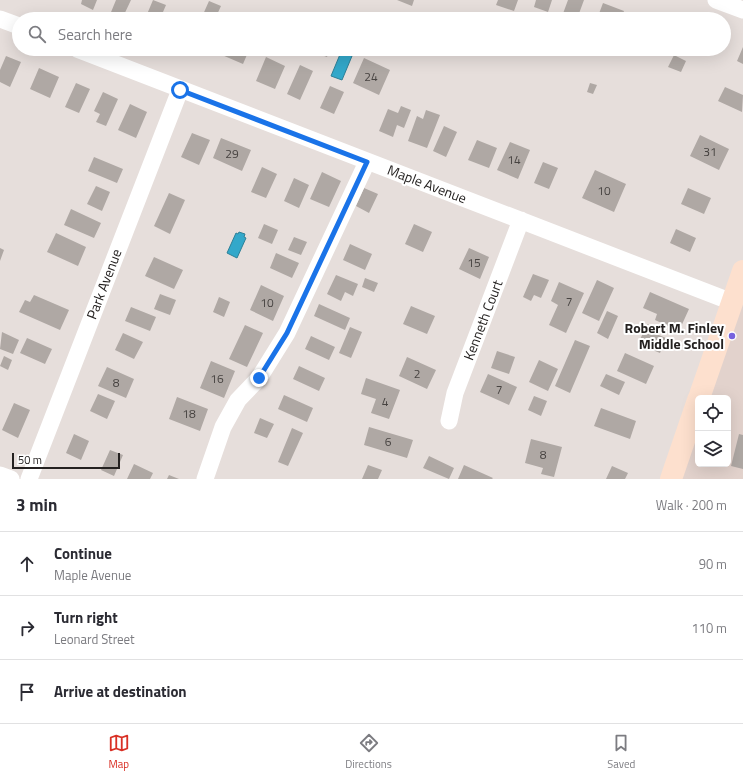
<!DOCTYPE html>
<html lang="en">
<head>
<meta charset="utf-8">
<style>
	body { margin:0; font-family:"Titillium Web",sans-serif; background:#f7f7f7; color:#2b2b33 }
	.controls { position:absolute; right:12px; bottom:12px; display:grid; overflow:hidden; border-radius:6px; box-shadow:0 4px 16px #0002 }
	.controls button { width:36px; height:36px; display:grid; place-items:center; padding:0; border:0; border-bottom:1px solid #e1e1e2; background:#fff; color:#2b2b33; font:20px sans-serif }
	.scale { position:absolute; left:12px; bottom:10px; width:108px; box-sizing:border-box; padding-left:4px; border:2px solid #242120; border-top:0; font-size:11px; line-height:14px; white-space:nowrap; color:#242120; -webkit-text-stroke:3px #fff; paint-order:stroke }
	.stop { position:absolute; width:12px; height:12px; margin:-9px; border:3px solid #1a73e8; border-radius:50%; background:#fff }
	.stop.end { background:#1a73e8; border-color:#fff; box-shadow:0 1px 4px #0008 }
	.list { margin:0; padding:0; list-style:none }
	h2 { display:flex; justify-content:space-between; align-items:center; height:52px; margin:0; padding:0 16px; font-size:17px }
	h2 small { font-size:13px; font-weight:400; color:#7c7c81 }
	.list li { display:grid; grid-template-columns:26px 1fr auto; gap:12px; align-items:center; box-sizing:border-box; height:64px; padding:0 16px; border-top:1px solid #e1e1e2 }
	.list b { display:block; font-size:15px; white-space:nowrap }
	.list p { margin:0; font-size:13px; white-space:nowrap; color:#7c7c81 }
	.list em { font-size:13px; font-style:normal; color:#7c7c81 }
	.icon { flex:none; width:22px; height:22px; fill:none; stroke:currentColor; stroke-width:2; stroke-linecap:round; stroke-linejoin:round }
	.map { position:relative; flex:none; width:743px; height:479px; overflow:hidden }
	.search { position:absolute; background:#fff; box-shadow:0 4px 16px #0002; left:12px; right:12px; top:12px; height:44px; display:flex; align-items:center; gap:10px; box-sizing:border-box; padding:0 14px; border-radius:22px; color:#7c7c81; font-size:15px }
	.sheet { height:244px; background:#fff }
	nav { display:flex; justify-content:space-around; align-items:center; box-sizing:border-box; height:56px; border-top:1px solid #e1e1e2; background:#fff; font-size:11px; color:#7c7c81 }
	nav a { display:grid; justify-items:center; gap:2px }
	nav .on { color:#d93025 }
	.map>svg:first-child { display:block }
</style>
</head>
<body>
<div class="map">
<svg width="743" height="479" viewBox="0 0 743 479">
	<rect width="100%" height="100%" fill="#e6dedb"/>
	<path fill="#e2d2cc" d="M743,274V479H674L698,400V464H728V398H699Z"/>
	<path fill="#33a8ca" stroke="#2e8097" d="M341,52L352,56L342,80L331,76Z
		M239,232L245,234L244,237L246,238L237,258L227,253L236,233L238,234Z"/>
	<path fill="#afa8a4" d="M82,0H97L93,10L81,4Z
		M116,0H131L122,19L109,17Z
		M153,0L166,5L160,19H145Z
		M397,0H414L412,6Z
		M498,0H518L514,11L496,5Z
		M536,0H552L548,12L534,7Z
		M568,0H584L577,19H561Z
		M209,1L221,6L215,19H201Z
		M603,3L624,11L621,19H597Z
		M631,16L639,19H630Z
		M743,47V64L737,61Z
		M217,49H246L249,50L243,64L215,52Z
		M314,49H330L327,57L313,52Z
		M646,49H661L659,56L645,51Z
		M674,55L686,61L681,72L668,67Z
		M6,56L21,62L10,87L0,82V70Z
		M266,57L285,66L275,89L256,81Z
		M364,58L390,70L379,95L353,83Z
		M300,65L313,71L300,100L287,94Z
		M39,68L59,77L50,98L30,89Z
		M76,83L90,89L79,113L65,107Z
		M590,83L597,85L593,94L587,92Z
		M330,86L344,92L334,114L320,108Z
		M725,87L743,95L742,112L718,101Z
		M103,92L118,99L106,126L96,122L100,114L94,111Z
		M130,104L147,112L136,138L118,130Z
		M401,106L411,110L404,128L397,125L393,137L379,131L388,109L398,113Z
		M426,110L440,115L427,148L408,141L417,116L423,119Z
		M444,126L457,132L446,157L433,151Z
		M192,133L210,140L199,165L181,157Z
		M700,135L729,149L719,170L690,156Z
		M221,138L251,150L242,171L213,158Z
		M477,140L497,148L489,168L468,160Z
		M510,142L530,150L518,179L497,170Z
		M94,157L123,169L117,183L88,171Z
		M543,162L558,168L549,189L534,183Z
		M262,167L277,174L266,198L251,192Z
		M595,170L626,184L614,212L582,198Z
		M322,172L341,181L329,207L310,199Z
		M294,178L309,185L299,208L284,201Z
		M96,186L110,192L102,211L87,204Z
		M364,188L378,194L369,213L356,206Z
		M688,188L711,198L704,214L681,204Z
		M169,193L185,200L170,234L154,226Z
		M71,209L101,223L94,238L64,225Z
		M264,224L278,230L272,244L258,238Z
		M414,224L432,232L423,252L405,244Z
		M676,229L696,238L690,252L670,243Z
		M56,233L86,247L78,266L47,252Z
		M294,237L307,242L301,255L288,250Z
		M350,244L372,254L365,270L343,260Z
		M0,248L4,250L0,261Z
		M469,248L489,257L480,279L459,269Z
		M276,253L299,263L292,278L270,268Z
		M154,257L183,270L174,289L145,276Z
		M533,274L549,280L541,298L534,295L531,301L523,297Z
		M336,275L358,284L353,296L345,292L341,301L327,294Z
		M365,278L378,283L374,292L362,287Z
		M597,280L614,288L599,321L582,313Z
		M559,282L584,293L566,333L549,325L558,305L551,301Z
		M261,285L284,296L273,321L250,310Z
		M650,292L689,309L679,331L655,320L657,314L643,308Z
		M160,294L176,300L170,315L154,309Z
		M34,295L69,310L60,330L19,312L25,300L30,302Z
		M219,297L230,302L224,317L213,312Z
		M319,304L350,318L345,330L314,316Z
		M411,306L435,316L427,334L403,324Z
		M131,307L156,317L150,331L125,321Z
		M607,311L618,316L608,339L597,333Z
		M647,324L657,328L654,333L666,338L660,353L638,344Z
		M245,325L263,333L247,367L229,359Z
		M350,327L362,332L351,358L339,353Z
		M2,332L19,340L13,354L0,349Z
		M123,333L143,342L134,359L115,350Z
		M311,336L335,347L329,360L305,349Z
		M27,338L52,349L45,364L20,353Z
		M575,340L590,346L570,393L555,386Z
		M497,351L515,357L509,374L491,368Z
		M625,353L654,366L646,384L617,371Z
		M4,356L12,360L8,370L0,366Z
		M407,357L436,370L427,389L399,376Z
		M539,360L558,369L548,391L529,382Z
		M211,361L235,371L224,398L200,388Z
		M299,366L325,378L319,391L293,379Z
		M107,367L134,379L126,398L98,386Z
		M488,374L517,387L509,405L480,392Z
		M606,374L625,382L619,395L600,386Z
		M366,378L400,390L389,419L371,413L376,399L361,394Z
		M98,394L115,401L107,419L90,411Z
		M284,395L313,408L307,422L278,409Z
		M534,396L547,401L541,416L528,410Z
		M177,397L208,409L200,431L169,419Z
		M14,403L30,410L18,438L2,430Z
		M601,408L636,421L630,439L594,426Z
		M260,418L274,424L267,438L254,433Z
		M369,427L413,440L407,458L364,445Z
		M292,428L303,433L288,466L278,462Z
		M74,434L89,441L81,460L66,453Z
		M739,434L743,435V469L731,466Z
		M531,439L562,447L554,477L541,474L543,468L525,463Z
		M110,450L123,455L114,476L101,470Z
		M429,456L454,468L449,479L423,468Z
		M134,464L153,473L150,479H127Z
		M368,465L382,470L378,479H362Z
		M464,465L493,478L492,479H458Z
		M612,466L628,473L625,479H606Z
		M169,475L179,479H167Z"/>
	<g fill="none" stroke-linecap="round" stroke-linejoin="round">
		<path stroke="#fff" stroke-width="17" d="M716,0L743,10
			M0,19L19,26
			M77,49L732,302
			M449,421L455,393L521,220
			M0,475L11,479
			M29,479L180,90
			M205,479L223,427L238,400L259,378L287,333L367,162"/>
		<path stroke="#fde0ce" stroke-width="22" d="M699,398L743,271
			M671,479L698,400"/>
	</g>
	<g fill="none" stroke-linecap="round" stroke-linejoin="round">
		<path stroke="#1a73e8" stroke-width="5" d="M180,90L367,162L287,333L259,378"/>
	</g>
	<circle fill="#7763de" stroke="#fff" stroke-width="1.5" cx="732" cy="336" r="4"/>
	<g text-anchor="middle" stroke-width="4" stroke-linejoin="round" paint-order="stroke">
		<g font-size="12" fill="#474341">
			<text x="371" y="81">24</text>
			<text x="710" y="156">31</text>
			<text x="232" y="158">29</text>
			<text x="514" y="164">14</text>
			<text x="604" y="195">10</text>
			<text x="474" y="267">15</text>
			<text x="569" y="306">7</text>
			<text x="267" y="307">10</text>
			<text x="417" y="378">2</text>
			<text x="217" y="383">16</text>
			<text x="116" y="387">8</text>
			<text x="499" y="394">7</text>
			<text x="385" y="406">4</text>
			<text x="189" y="418">18</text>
			<text x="388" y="446">6</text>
			<text x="543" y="459">8</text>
		</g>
		<g font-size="14" fill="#242120" stroke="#fff">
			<text transform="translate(427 184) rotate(21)" y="5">Maple Avenue</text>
			<text transform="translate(104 284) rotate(-69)" y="5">Park Avenue</text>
			<text transform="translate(483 320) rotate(-69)" y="5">Kenneth Court</text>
		</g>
		<g font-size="14" font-weight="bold" fill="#242120" stroke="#fff" text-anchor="end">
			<text x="724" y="333">Robert M. Finley<tspan x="724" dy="16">Middle School</tspan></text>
		</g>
	</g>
</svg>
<div class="controls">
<button><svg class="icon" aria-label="locate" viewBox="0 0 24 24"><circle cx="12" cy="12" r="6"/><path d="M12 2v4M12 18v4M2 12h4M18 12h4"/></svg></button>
<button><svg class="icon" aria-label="layers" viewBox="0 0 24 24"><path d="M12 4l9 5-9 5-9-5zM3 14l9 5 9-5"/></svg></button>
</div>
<div class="scale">50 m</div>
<div class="stop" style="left:180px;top:90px"></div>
<div class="stop end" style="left:259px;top:378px"></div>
<div class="search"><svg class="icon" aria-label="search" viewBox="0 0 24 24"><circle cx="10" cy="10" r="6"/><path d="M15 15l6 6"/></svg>Search here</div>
</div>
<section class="sheet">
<h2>3 min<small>Walk · 200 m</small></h2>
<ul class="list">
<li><svg class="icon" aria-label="ahead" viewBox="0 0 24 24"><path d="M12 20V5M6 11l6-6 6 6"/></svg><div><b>Continue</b><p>Maple Avenue</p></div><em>90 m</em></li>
<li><svg class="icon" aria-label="right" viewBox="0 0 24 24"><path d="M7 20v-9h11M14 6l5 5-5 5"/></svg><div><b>Turn right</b><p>Leonard Street</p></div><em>110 m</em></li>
<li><svg class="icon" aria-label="arrive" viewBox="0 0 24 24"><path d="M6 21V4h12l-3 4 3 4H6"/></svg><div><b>Arrive at destination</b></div></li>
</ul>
</section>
<nav>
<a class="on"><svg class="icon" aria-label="map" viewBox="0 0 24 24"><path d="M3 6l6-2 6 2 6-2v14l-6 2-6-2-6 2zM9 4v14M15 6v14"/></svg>Map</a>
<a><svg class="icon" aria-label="directions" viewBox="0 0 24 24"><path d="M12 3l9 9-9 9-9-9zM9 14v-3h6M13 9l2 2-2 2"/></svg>Directions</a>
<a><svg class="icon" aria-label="saved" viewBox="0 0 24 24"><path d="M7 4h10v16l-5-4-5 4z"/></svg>Saved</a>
</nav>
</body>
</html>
